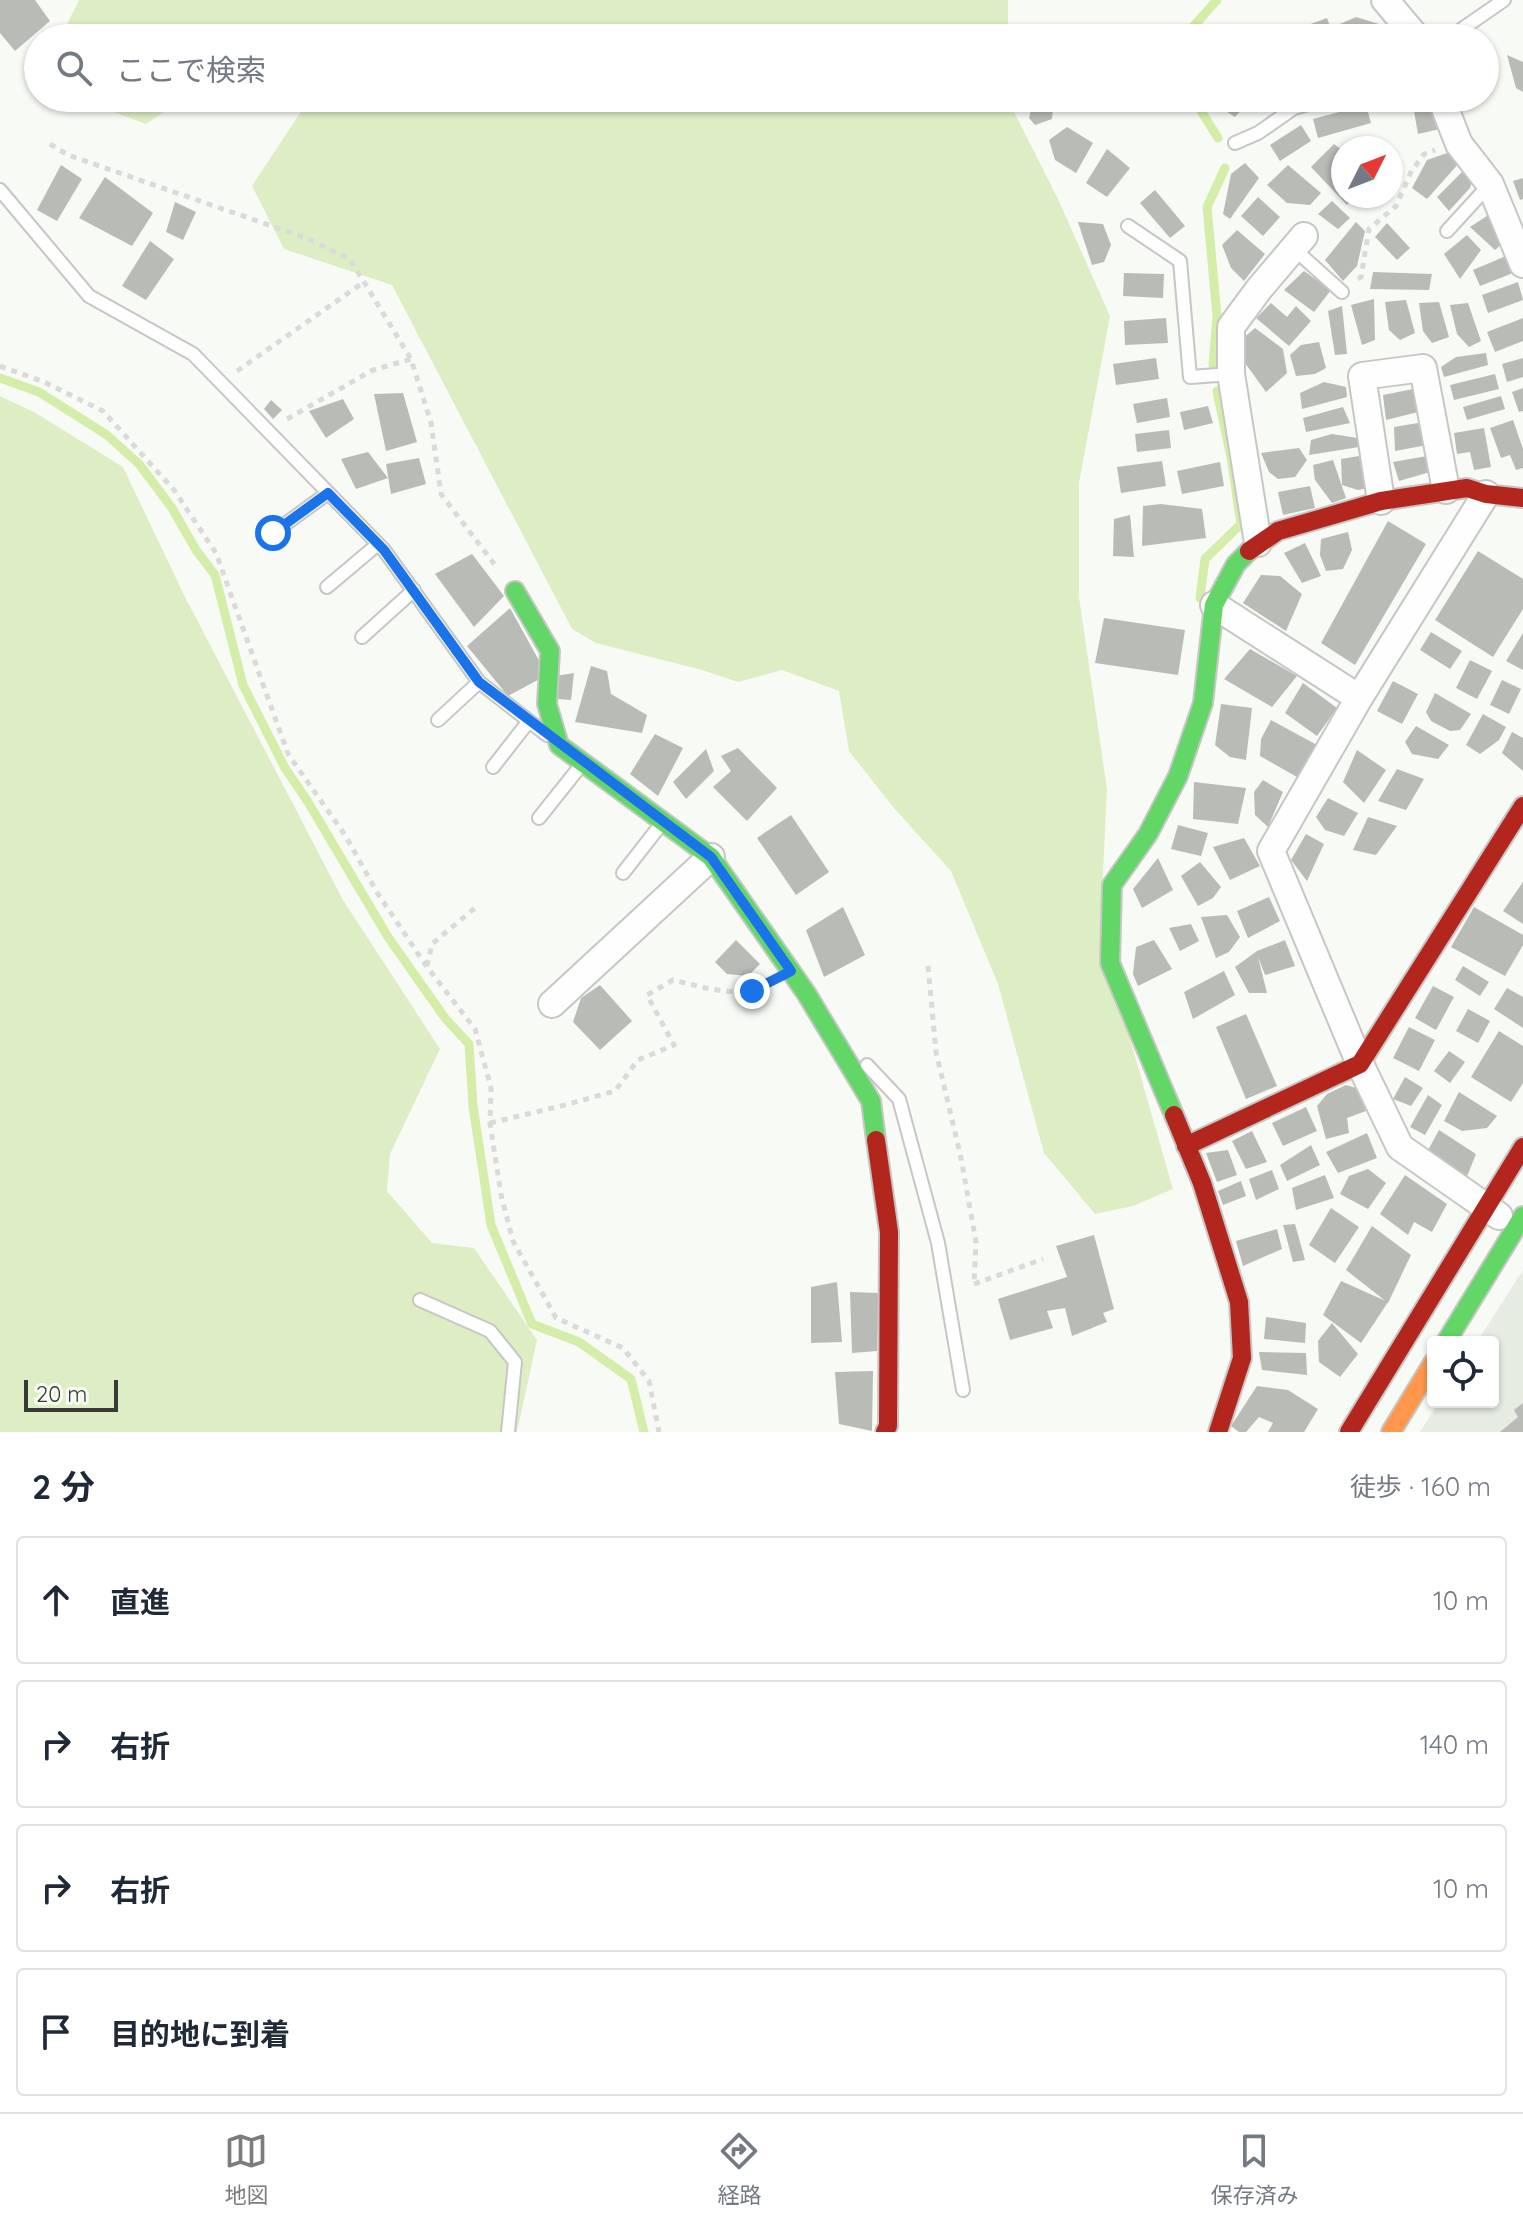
<!DOCTYPE html>
<html lang="ja">
<head>
<meta charset="utf-8">
<style>
	body { margin:0; font-family:Quicksand,"Noto Sans JP",sans-serif; background:#f2f2f3; color:#1f2937 }
	.controls { position:absolute; right:24px; bottom:24px; display:grid; overflow:hidden; border-radius:8px; box-shadow:0 2px 6px #0004 }
	.controls button { width:72px; height:72px; display:grid; place-items:center; padding:0; border:0; border-bottom:2px solid #e0e1e3; background:#fff; color:#1f2937; font:40px sans-serif }
	.compass { position:absolute; left:1331px; top:136px; width:72px; height:72px; border-radius:50%; background:#fff; box-shadow:0 2px 6px #0004; rotate:48deg }
	.scale { position:absolute; left:24px; bottom:20px; width:94px; box-sizing:border-box; padding-left:8px; border:4px solid #383a37; border-top:0; font-size:22px; line-height:28px; white-space:nowrap; color:#383a37; -webkit-text-stroke:6px #f8fcf4; paint-order:stroke }
	.stop { position:absolute; width:24px; height:24px; margin:-18px; border:6px solid #1a73e8; border-radius:50%; background:#fff }
	.stop.end { background:#1a73e8; border-color:#fff; box-shadow:0 2px 8px #0008 }
	.list { margin:0; padding:0; list-style:none }
	h2 { display:flex; justify-content:space-between; align-items:center; height:104px; margin:0; padding:0 32px; font-size:34px }
	h2 small { font-size:26px; font-weight:400; color:#747a83 }
	.list li { display:grid; grid-template-columns:52px 1fr auto; gap:24px; align-items:center; box-sizing:border-box; height:128px; margin:0 16px 16px; padding:0 16px; border:2px solid #e0e1e3; border-radius:8px }
	.list b { display:block; font-size:30px; white-space:nowrap }
	.list em { font-size:26px; font-style:normal; color:#747a83 }
	.icon { flex:none; width:44px; height:44px; fill:none; stroke:currentColor; stroke-width:2; stroke-linecap:round; stroke-linejoin:round }
	.map { position:relative; flex:none; width:1523px; height:1432px; overflow:hidden }
	.search { position:absolute; background:#fff; box-shadow:0 2px 6px #0004; left:24px; right:24px; top:24px; height:88px; display:flex; align-items:center; gap:20px; box-sizing:border-box; padding:0 28px; border-radius:44px; color:#747a83; font-size:30px }
	.sheet { height:680px; background:#fff }
	nav { display:flex; justify-content:space-around; align-items:center; box-sizing:border-box; height:112px; border-top:2px solid #e0e1e3; background:#fff; font-size:22px; color:#747a83 }
	nav a { display:grid; justify-items:center; gap:4px }
	nav .on { color:#7b7d7a }
	.map>svg:first-child { display:block }
</style>
</head>
<body>
<div class="map">
<svg width="1523" height="1432" viewBox="0 0 1523 1432">
	<rect width="100%" height="100%" fill="#f8faf6"/>
	<path fill="#e7ece2" d="M1523,1270V1432H1420L1439,1402H1493V1342H1477Z"/>
	<path fill="#deeec4" d="M79,0H1008V38H60Z
		M76,98H185L146,124Z
		M299,98H1007L1058,199L1110,316L1079,483V597L1107,789L1100,934L1173,1189L1133,1206L1095,1214L1044,1153L998,984L951,871L893,807L849,751L839,691L782,670L738,682L702,670L596,643L572,629L392,285L284,249L252,186L306,104Z
		M0,396L34,412L123,467L184,595L343,900L440,1049L390,1154L387,1191L432,1243L474,1248L537,1340L517,1432H0Z"/>
	<g fill="none" stroke-linecap="round" stroke-linejoin="round">
		<path stroke="#d4eda8" stroke-width="9" d="M1183,38L1217,0
			M1193,98L1218,138
			M1213,365L1217,316L1207,207L1225,168
			M0,378L39,392L107,435L139,464L172,508L196,550L215,575L243,685L285,768L308,802L388,937L445,1018L469,1044L473,1106L491,1225L532,1324L579,1342L631,1379L644,1432
			M1200,598L1205,559L1241,524L1231,457L1217,391"/>
	</g>
	<path fill="#b9bbb7" d="M0,0H35L50,21L15,51L0,33Z
		M1356,17L1379,24L1384,35L1376,38H1345L1340,24Z
		M1327,18L1334,38H1288L1286,33Z
		M1485,48L1497,77L1485,83Z
		M1507,55L1523,62V92L1516,88Z
		M1034,98H1054L1052,119L1035,125L1029,118Z
		M1214,98H1253L1235,117L1213,103Z
		M1366,105L1371,123L1318,138L1313,119Z
		M1435,107L1440,129L1418,134L1414,111Z
		M1301,125L1311,141L1280,161L1270,145Z
		M1067,127L1093,143L1076,173L1055,160L1049,140Z
		M1334,144L1343,151V196H1353L1347,205L1311,167Z
		M1107,149L1130,168L1107,197L1086,183Z
		M1450,152L1460,162L1427,199L1412,188L1427,160Z
		M1245,163L1259,178L1230,219L1223,214L1231,174Z
		M61,165L82,179L57,221L37,210Z
		M1288,165L1321,193L1310,205L1287,203L1267,185Z
		M1465,169L1473,177L1470,188L1449,211L1437,197Z
		M105,177L153,213L132,246L79,218Z
		M1523,178V199L1520,200L1513,181Z
		M1155,190L1185,226L1170,238L1140,203Z
		M1258,197L1280,217L1263,236L1241,216Z
		M1332,201L1350,218L1338,229L1318,214Z
		M175,202L196,212L183,240L166,232Z
		M1490,214L1502,244L1495,250L1470,227Z
		M1078,222L1103,224L1111,245L1104,262L1092,265Z
		M1356,222L1365,231L1357,266L1343,281L1325,260Z
		M1387,223L1410,248L1397,260L1375,237Z
		M1237,230L1265,254L1244,281L1231,268L1222,245Z
		M1467,235L1481,250L1460,279L1444,254Z
		M150,241L174,259L146,300L122,286Z
		M1506,256L1513,273L1480,286L1473,270Z
		M1304,271L1331,290L1314,312L1284,290Z
		M1373,272L1432,274L1429,290L1370,289Z
		M1124,273L1164,274L1163,298L1123,296Z
		M1518,282L1523,300L1488,313L1482,295Z
		M1374,299L1375,340L1362,345L1351,305Z
		M1406,300L1415,333L1400,340L1389,330L1385,302Z
		M1439,302L1449,337L1432,343L1423,331L1419,303Z
		M1271,303L1287,317L1296,306L1311,321L1289,346L1256,318Z
		M1468,303L1481,341L1469,347L1457,334L1450,305Z
		M1342,306L1347,354L1335,355L1328,311Z
		M1166,318L1168,343L1125,345L1124,321Z
		M1523,318V341L1495,352L1487,332Z
		M1255,328L1283,349L1287,373L1266,392L1245,363L1242,339Z
		M1319,342L1326,368L1315,374L1296,376L1290,355L1301,345Z
		M1486,353L1488,365L1444,377L1441,367L1456,357Z
		M1156,358L1159,379L1116,385L1113,364Z
		M1523,358V377L1507,382L1502,364Z
		M1495,374L1499,389L1454,400L1450,385Z
		M1324,382L1346,387L1347,397L1302,409L1300,393Z
		M1523,388V411L1519,412L1512,392Z
		M1413,389L1418,412L1386,420L1383,395Z
		M403,393L417,442L386,451L374,394Z
		M1501,396L1505,409L1467,420L1463,407Z
		M1167,398L1170,417L1137,423L1133,404Z
		M343,399L354,419L326,438L309,411Z
		M271,400L282,410L273,419L264,409Z
		M1208,406L1213,423L1184,430L1180,412Z
		M1343,407L1350,423L1306,432L1303,418Z
		M1513,420L1523,449V468L1516,470L1510,455L1501,458L1490,428Z
		M1418,423L1427,445L1395,451L1394,427Z
		M1484,428L1491,467L1474,470L1470,452L1457,454L1454,433Z
		M1169,430L1171,448L1137,452L1135,434Z
		M1332,434L1358,438L1359,447L1309,455L1311,440Z
		M1299,448L1307,460L1295,477L1278,479L1269,472L1261,453Z
		M368,452L388,478L356,489L341,459Z
		M1359,456L1369,488L1358,490L1342,485L1341,459Z
		M1427,456L1430,472L1399,481L1393,462Z
		M419,458L426,484L391,494L386,464Z
		M1333,460L1346,498L1332,503L1315,480L1313,465Z
		M1162,461L1166,486L1121,493L1117,467Z
		M1220,462L1224,486L1182,494L1177,471Z
		M1310,486L1315,508L1283,515L1278,492Z
		M1161,504L1202,509L1206,538L1142,546L1143,506Z
		M1130,515L1134,557L1113,556L1114,519Z
		M1388,521L1426,544L1355,665L1321,643Z
		M1348,532L1352,550L1343,569L1326,571L1320,555L1321,539Z
		M1305,543L1321,576L1302,583L1284,553Z
		M1478,551L1523,579V609L1493,657L1435,620Z
		M472,554L504,596L474,627L435,574Z
		M1261,575L1280,576L1302,594L1286,631L1243,603Z
		M510,608L547,675L508,696L467,646Z
		M1104,618L1185,630L1178,675L1095,663Z
		M1431,632L1462,651L1450,669L1420,650Z
		M1523,633V670L1506,661Z
		M1250,649L1297,676L1272,707L1224,679Z
		M1470,660L1492,671L1477,699L1456,688Z
		M591,666L607,671L611,694L647,715L642,733L575,722Z
		M574,673L571,700L557,699L555,676Z
		M1502,680L1521,689L1509,714L1490,705Z
		M1393,681L1418,694L1402,724L1377,711Z
		M1303,683L1337,708L1317,736L1285,713Z
		M1435,693L1471,714L1460,730L1450,731L1431,721L1426,712Z
		M1221,704L1252,708L1246,760L1230,757L1215,745Z
		M1483,714L1506,727L1499,740L1480,754L1466,745Z
		M1271,720L1317,745L1297,777L1260,756L1261,739Z
		M1416,726L1449,745L1438,759L1412,754L1405,742Z
		M1512,732L1523,738V771L1502,753Z
		M655,734L683,748L658,796L630,774Z
		M738,748L777,788L747,821L713,787L731,771L721,756Z
		M706,749L714,771L686,799L673,782Z
		M1357,750L1386,770L1364,803L1343,782Z
		M1397,769L1424,779L1406,810L1378,801Z
		M1263,780L1283,792L1268,827L1255,815L1254,792Z
		M1194,782L1246,788L1238,824L1193,819Z
		M1328,798L1358,813L1344,836L1325,830L1316,817Z
		M791,815L829,872L796,895L757,838Z
		M1368,817L1397,826L1376,855L1353,850Z
		M1178,825L1208,833L1201,856L1171,849Z
		M1306,834L1324,844L1307,881L1291,860Z
		M1244,838L1260,866L1230,880L1213,847Z
		M1158,858L1173,890L1142,908L1133,889Z
		M1200,862L1221,887L1213,898L1198,906L1181,876Z
		M1523,882V924L1503,911Z
		M1269,897L1280,921L1248,938L1237,911Z
		M843,907L865,955L824,977L806,930Z
		M1474,907L1523,935V945L1505,976L1451,947Z
		M1227,915L1240,937L1229,952L1216,958L1201,917Z
		M1191,924L1199,941L1180,951L1169,928Z
		M736,940L760,964L748,976L727,974L715,962Z
		M1154,940L1172,969L1138,986L1133,974L1136,947Z
		M1285,940L1295,966L1265,975L1258,957L1267,993H1249L1235,967L1257,951Z
		M1463,966L1489,982L1480,996L1455,980Z
		M1224,971L1235,995L1193,1019L1184,992Z
		M600,985L632,1021L600,1050L573,1022L581,998Z
		M1433,986L1454,997L1436,1030L1415,1018Z
		M1507,988L1523,997V1028L1494,1009Z
		M1468,1009L1490,1021L1478,1043L1456,1031Z
		M1246,1014L1277,1086L1246,1099L1216,1027Z
		M1409,1027L1435,1040L1419,1071L1393,1058Z
		M1499,1031L1523,1046V1083L1511,1102L1471,1077Z
		M1449,1051L1465,1062L1450,1083L1434,1071Z
		M1405,1077L1423,1088L1411,1106L1393,1099Z
		M1346,1085L1356,1088L1366,1111L1347,1118L1349,1133L1326,1139L1317,1106L1327,1094Z
		M1459,1092L1497,1116L1487,1128L1462,1131L1444,1121Z
		M1428,1095L1442,1105L1425,1135L1410,1127Z
		M1306,1107L1317,1131L1283,1146L1272,1123Z
		M1439,1130L1476,1154L1466,1179L1426,1154Z
		M1252,1131L1267,1162L1246,1169L1232,1141Z
		M1367,1133L1377,1158L1338,1173L1326,1152Z
		M1311,1145L1320,1165L1287,1181L1280,1165Z
		M1228,1150L1237,1175L1217,1182L1206,1153Z
		M1368,1169L1386,1183L1368,1209L1340,1194L1349,1176Z
		M1272,1170L1279,1189L1256,1200L1249,1179Z
		M1325,1175L1334,1198L1296,1210L1292,1188Z
		M1405,1175L1447,1204L1432,1232L1414,1222L1408,1235L1380,1214Z
		M1241,1181L1246,1196L1223,1205L1218,1191Z
		M1331,1208L1359,1227L1335,1263L1309,1245Z
		M1295,1224L1305,1260L1293,1262L1283,1225Z
		M1372,1226L1411,1255L1388,1303L1346,1270Z
		M1277,1229L1282,1249L1243,1266L1236,1241Z
		M1094,1235L1114,1309L1103,1313L1107,1322L1072,1336L1065,1308L1047,1311L1053,1328L1010,1340L998,1299L1067,1277L1056,1246Z
		M1341,1281L1388,1302L1361,1343L1323,1315Z
		M837,1282L842,1342L811,1343V1287Z
		M850,1292L879,1293L877,1351L852,1353Z
		M1266,1317L1306,1323L1305,1343L1264,1339Z
		M1332,1323L1358,1354L1340,1377L1319,1362L1318,1341Z
		M1259,1352L1306,1353L1307,1375L1262,1370Z
		M873,1371L872,1431L839,1424L835,1372Z
		M1257,1386L1288,1390L1318,1409L1304,1432H1268L1273,1423L1259,1417L1246,1432H1239L1231,1426Z
		M1523,1403V1432H1500L1518,1417L1514,1410Z"/>
	<g fill="none" stroke-linecap="round" stroke-linejoin="round">
		<g stroke="#c6c7c4" stroke-width="16">
			<path id="lane" d="M1449,38L1504,0
				M1235,143L1258,133L1294,108L1329,98
				M0,190L89,296L193,354L384,550L479,682L547,735
				M1128,226L1180,261L1190,377L1231,374
				M1447,231L1490,184
				M1293,248L1342,292
				M273,533L328,493
				M327,587L378,544
				M362,637L414,590
				M438,720L479,682
				M493,767L529,721
				M539,818L582,764
				M623,873L662,823
				M867,1065L899,1099L938,1243L963,1390
				M420,1300L490,1331L515,1362L508,1432"/>
		</g>
		<g stroke="#c6c7c4" stroke-width="30">
			<path id="street" d="M1385,0L1417,38
				M1441,98L1459,144L1490,184L1523,264
				M1486,494L1359,698L1271,851L1360,1064L1400,1147L1499,1216
				M1381,501L1362,376L1423,368L1446,490
				M1258,543L1231,374V327L1259,289L1304,236
				M1214,605L1359,698
				M552,1004L711,857"/>
		</g>
		<g stroke="#c6c7c4" stroke-width="22">
			<path id="fast" d="M515,591L550,651L547,704L559,745L711,857L806,993L871,1101L876,1140
				M1174,1115L1110,963L1112,885L1148,834L1178,776L1203,703L1214,605L1236,564L1249,551
				M1446,1342L1523,1216"/>
		</g>
		<g stroke="#c6c7c4" stroke-width="22">
			<path id="slow" d="M1391,1432L1433,1363"/>
		</g>
		<g stroke="#c6c7c4" stroke-width="22">
			<path id="jam" d="M1249,551L1278,531L1381,501L1467,488L1486,494L1523,498
				M1174,1115L1202,1183L1239,1302L1242,1358L1218,1432
				M876,1140L889,1232L888,1426L885,1432
				M1186,1146L1360,1064L1523,806
				M1349,1432L1523,1147"/>
		</g>
		<path stroke="#dadad9" stroke-width="5" stroke-dasharray="6 6" stroke-linecap="butt" d="M50,144L68,155L306,238L350,259L411,359L431,423L441,494L495,565
			M1358,279L1361,277L1369,229L1396,206L1411,172L1424,154L1435,150
			M0,366L44,382L103,411L174,490L216,553L288,754L345,835L378,894L427,967L475,1029L491,1088L490,1123L501,1195L513,1241L556,1318L623,1348L649,1381L659,1432
			M237,371L364,282
			M287,419L373,370L411,359
			M427,966L432,944L476,907
			M928,966L936,1052L961,1158L976,1242L974,1284
			M490,1123L561,1106L615,1091L638,1060L674,1045L647,995L673,980C699,986 737,999 762,986
			M974,1284L1043,1259"/>
		<use href="#lane" stroke="#fefefe" stroke-width="12"/>
		<use href="#street" stroke="#fefefe" stroke-width="26"/>
		<use href="#fast" stroke="#63d668" stroke-width="18"/>
		<use href="#slow" stroke="#ff974d" stroke-width="18"/>
		<use href="#jam" stroke="#b3261e" stroke-width="18"/>
	</g>
	<g fill="none" stroke-linecap="round" stroke-linejoin="round">
		<path stroke="#1a73e8" stroke-width="10" d="M273,533L328,493L384,550L479,682L711,857L791,971L752,991"/>
	</g>
</svg>
<div class="controls">
<button><svg class="icon" aria-label="locate" viewBox="0 0 24 24"><circle cx="12" cy="12" r="6"/><path d="M12 2v4M12 18v4M2 12h4M18 12h4"/></svg></button>
</div>
<svg class="compass" viewBox="-18 -18 36 36"><path d="M0-13l5 13h-10z" fill="#e53935"/><path d="M0 13l5-13h-10z" fill="#747a83"/></svg>
<div class="scale">20 m</div>
<div class="stop" style="left:273px;top:533px"></div>
<div class="stop end" style="left:752px;top:991px"></div>
<div class="search"><svg class="icon" aria-label="search" viewBox="0 0 24 24"><circle cx="10" cy="10" r="6"/><path d="M15 15l6 6"/></svg>ここで検索</div>
</div>
<section class="sheet">
<h2>2 分<small>徒歩 · 160 m</small></h2>
<ul class="list">
<li><svg class="icon" aria-label="ahead" viewBox="0 0 24 24"><path d="M12 20V5M6 11l6-6 6 6"/></svg><div><b>直進</b></div><em>10 m</em></li>
<li><svg class="icon" aria-label="right" viewBox="0 0 24 24"><path d="M7 20v-9h11M14 6l5 5-5 5"/></svg><div><b>右折</b></div><em>140 m</em></li>
<li><svg class="icon" aria-label="right" viewBox="0 0 24 24"><path d="M7 20v-9h11M14 6l5 5-5 5"/></svg><div><b>右折</b></div><em>10 m</em></li>
<li><svg class="icon" aria-label="arrive" viewBox="0 0 24 24"><path d="M6 21V4h12l-3 4 3 4H6"/></svg><div><b>目的地に到着</b></div></li>
</ul>
</section>
<nav>
<a class="on"><svg class="icon" aria-label="map" viewBox="0 0 24 24"><path d="M3 6l6-2 6 2 6-2v14l-6 2-6-2-6 2zM9 4v14M15 6v14"/></svg>地図</a>
<a><svg class="icon" aria-label="directions" viewBox="0 0 24 24"><path d="M12 3l9 9-9 9-9-9zM9 14v-3h6M13 9l2 2-2 2"/></svg>経路</a>
<a><svg class="icon" aria-label="saved" viewBox="0 0 24 24"><path d="M7 4h10v16l-5-4-5 4z"/></svg>保存済み</a>
</nav>
</body>
</html>
